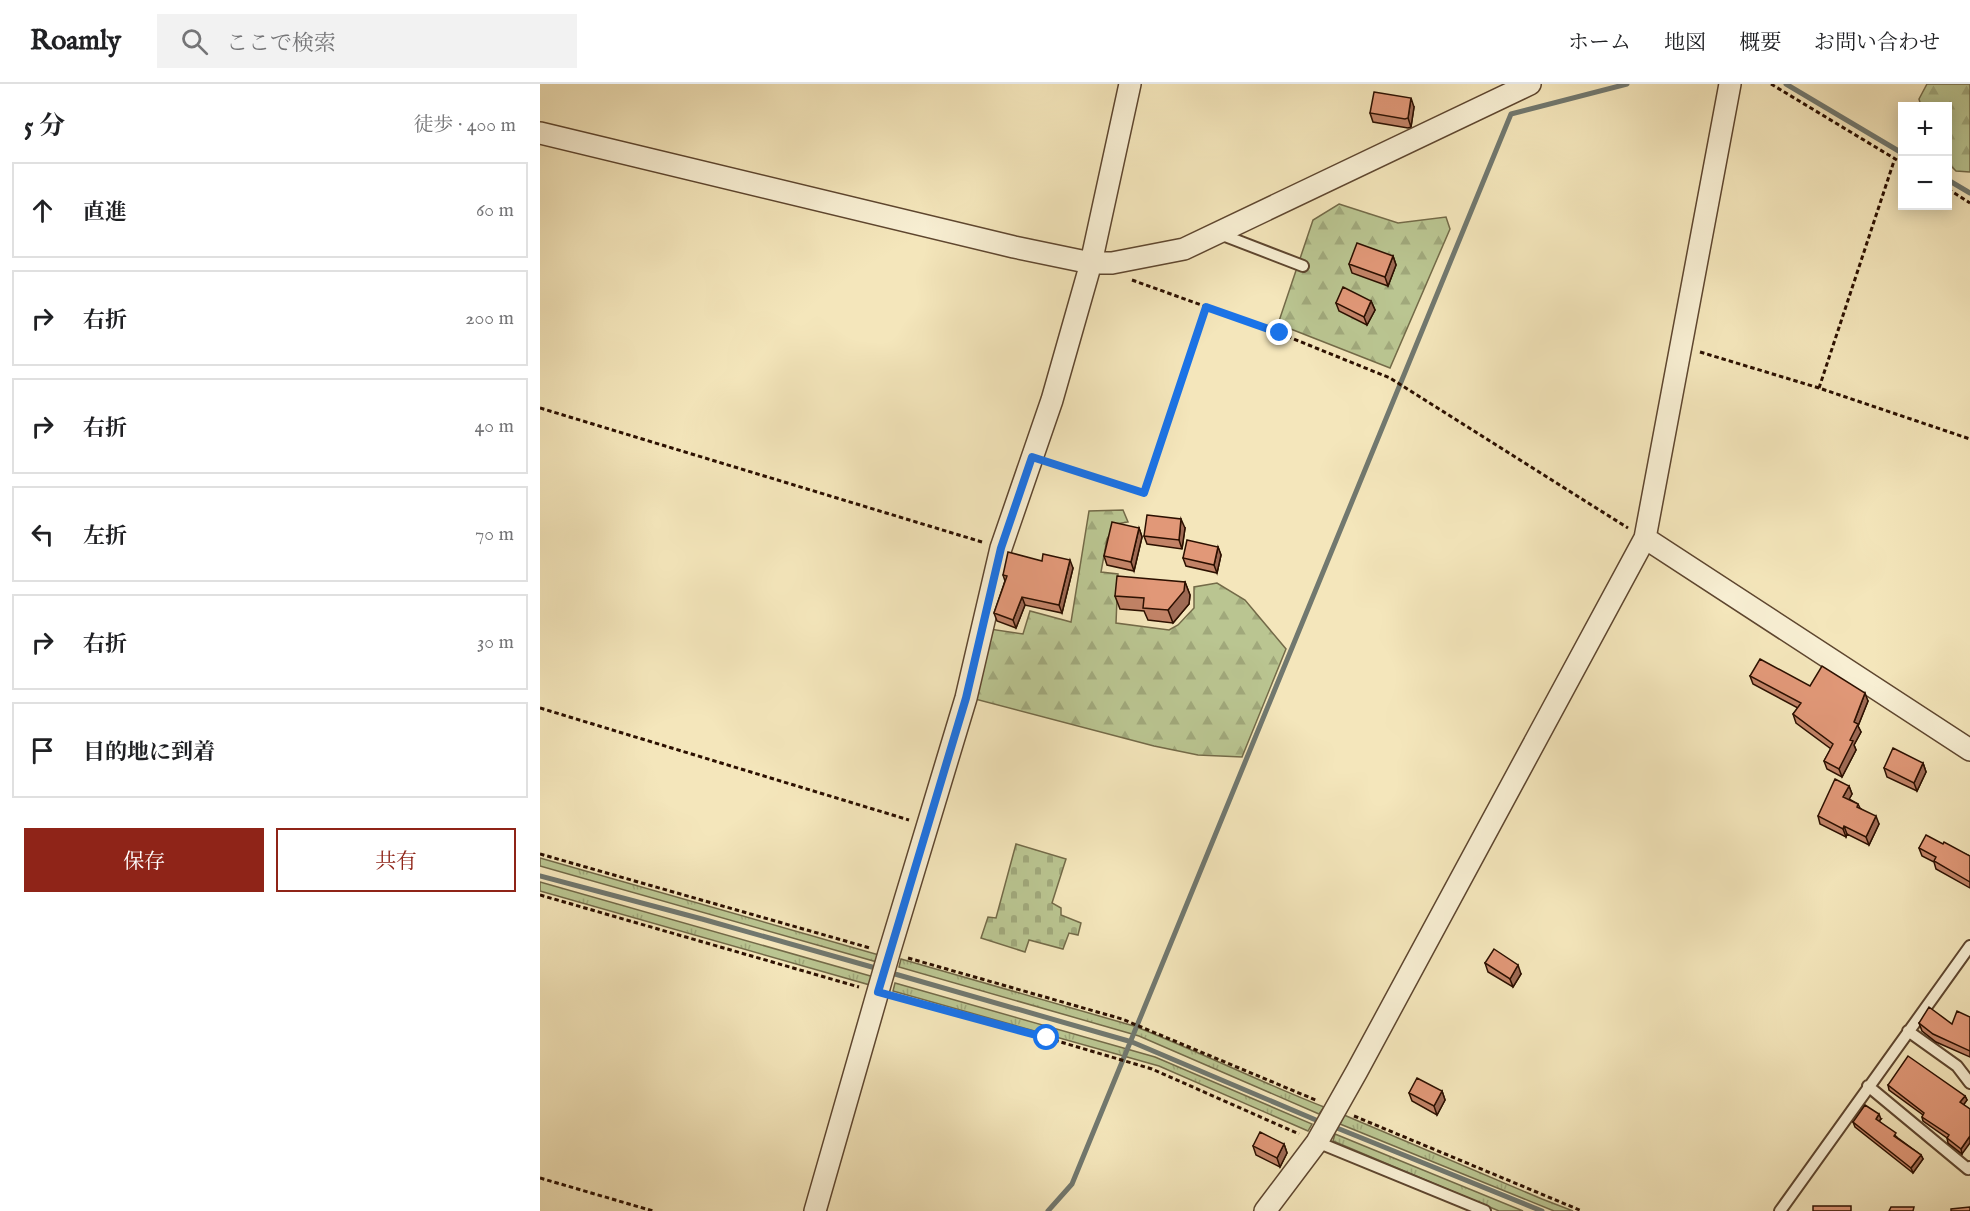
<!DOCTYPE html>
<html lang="ja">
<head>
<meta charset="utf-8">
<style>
	body { margin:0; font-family:"IM FELL English","Noto Serif JP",serif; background:#f2f2f2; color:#202124 }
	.controls { position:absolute; right:18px; top:18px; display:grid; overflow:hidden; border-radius:0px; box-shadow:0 3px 15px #0003 }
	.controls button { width:54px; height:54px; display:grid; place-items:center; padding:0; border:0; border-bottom:2px solid #e0e0e0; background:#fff; color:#202124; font:30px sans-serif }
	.stop { position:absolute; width:18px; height:18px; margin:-14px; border:4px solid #1a73e8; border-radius:50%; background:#fff }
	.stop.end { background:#1a73e8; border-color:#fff; box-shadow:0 2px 6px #0008 }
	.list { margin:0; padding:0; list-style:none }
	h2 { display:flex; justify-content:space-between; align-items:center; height:78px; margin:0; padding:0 24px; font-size:26px }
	h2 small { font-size:20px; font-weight:400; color:#757577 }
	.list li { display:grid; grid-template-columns:39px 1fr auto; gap:18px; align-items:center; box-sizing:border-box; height:96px; margin:0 12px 12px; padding:0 12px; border:2px solid #e0e0e0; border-radius:0px }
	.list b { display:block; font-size:22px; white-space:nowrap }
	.list em { font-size:20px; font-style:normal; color:#757577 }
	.actions { display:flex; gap:12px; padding:18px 24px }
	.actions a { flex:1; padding:14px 0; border:2px solid #8f2418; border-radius:0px; text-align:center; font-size:21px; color:#8f2418 }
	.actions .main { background:#8f2418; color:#fff }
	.icon { flex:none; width:33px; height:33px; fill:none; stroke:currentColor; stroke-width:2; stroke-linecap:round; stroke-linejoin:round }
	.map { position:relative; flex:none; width:1430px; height:1127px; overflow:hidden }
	header { display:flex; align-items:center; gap:36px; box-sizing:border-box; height:84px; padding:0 30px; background:#fff; border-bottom:2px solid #e0e0e0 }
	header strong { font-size:28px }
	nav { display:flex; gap:33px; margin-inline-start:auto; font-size:21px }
	.search { width:420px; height:54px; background:#f2f2f2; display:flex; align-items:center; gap:15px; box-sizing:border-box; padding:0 21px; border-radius:0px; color:#757577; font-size:22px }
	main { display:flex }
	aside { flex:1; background:#fff }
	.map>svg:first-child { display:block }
</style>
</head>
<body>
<header>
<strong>Roamly</strong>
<div class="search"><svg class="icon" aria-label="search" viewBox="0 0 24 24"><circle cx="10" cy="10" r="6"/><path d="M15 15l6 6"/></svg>ここで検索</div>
<nav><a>ホーム</a><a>地図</a><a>概要</a><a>お問い合わせ</a></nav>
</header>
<main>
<aside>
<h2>5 分<small>徒歩 · 400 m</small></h2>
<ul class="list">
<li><svg class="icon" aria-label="ahead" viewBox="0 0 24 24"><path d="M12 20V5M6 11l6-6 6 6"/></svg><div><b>直進</b></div><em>60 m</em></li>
<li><svg class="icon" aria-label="right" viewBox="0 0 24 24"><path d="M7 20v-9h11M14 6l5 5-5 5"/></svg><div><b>右折</b></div><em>200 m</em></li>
<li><svg class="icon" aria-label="right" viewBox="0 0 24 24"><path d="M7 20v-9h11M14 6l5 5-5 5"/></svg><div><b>右折</b></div><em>40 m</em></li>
<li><svg class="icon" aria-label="left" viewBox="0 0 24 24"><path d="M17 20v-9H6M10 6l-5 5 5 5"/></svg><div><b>左折</b></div><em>70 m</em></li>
<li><svg class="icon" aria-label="right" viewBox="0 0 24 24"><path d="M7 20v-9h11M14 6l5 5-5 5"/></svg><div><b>右折</b></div><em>30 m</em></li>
<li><svg class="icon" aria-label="arrive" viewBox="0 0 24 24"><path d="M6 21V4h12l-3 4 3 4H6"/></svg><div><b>目的地に到着</b></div></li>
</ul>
<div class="actions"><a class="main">保存</a><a>共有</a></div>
</aside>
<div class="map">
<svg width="1430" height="1127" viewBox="0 0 1430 1127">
	<defs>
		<pattern id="grass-tufts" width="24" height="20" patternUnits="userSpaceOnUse" patternTransform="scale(1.5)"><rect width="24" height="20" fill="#bac591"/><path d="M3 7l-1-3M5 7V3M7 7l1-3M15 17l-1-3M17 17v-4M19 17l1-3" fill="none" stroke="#a0a87b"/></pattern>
		<pattern id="forest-firs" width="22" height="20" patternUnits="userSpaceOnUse" patternTransform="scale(1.5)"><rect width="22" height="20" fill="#bac591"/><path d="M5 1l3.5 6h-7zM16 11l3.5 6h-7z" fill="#a0a87b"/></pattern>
		<pattern id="cemetery-stones" width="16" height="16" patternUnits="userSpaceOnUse" patternTransform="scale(1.5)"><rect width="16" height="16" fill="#bac591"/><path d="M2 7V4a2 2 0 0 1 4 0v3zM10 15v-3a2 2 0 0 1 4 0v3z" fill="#a0a87b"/></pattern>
	</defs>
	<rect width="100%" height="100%" fill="#f4e6bb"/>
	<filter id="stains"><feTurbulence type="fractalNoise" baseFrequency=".00333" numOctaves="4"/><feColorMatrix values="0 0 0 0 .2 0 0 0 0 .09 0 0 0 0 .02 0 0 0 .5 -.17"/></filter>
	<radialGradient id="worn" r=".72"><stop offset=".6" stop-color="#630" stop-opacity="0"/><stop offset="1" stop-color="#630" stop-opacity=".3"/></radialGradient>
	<path fill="url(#grass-tufts)" stroke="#736a48" stroke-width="1.5" d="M0,774L339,871L337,878L0,782Z
		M0,798L334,893L330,901L0,807Z
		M361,875L594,942C658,967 720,998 784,1023L779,1030L599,952L359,883Z
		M355,899L615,973L772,1040L768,1047L619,982L353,907Z
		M804,1031L1002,1115L1033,1127H1014L800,1040Z
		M795,1050L983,1127H959L793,1057Z"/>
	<path fill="url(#forest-firs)" stroke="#736a48" stroke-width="1.5" d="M1387,0H1430V88L1416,87L1408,79V22H1381L1379,15Z
		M799,120L858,139L906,133L910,145L850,284L738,240L773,136Z
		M583,426L588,438L576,440L567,455L561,488L578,490L576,539L629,546L638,541L654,524V503L677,499L705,516L746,565L702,673L658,671L614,662L435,615L450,545L483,550L490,527L531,538L549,427Z"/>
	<path fill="url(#cemetery-stones)" stroke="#736a48" stroke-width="1.5" d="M476,760L526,775L512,819L521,824V831L541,839L538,851L529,849L523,865L489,856L485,868L441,854L448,833L456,834Z"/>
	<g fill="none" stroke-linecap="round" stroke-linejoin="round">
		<path stroke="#71786f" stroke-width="5" d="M1246,0L1362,69
			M1408,96L1430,109
			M0,792L162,835L339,885
			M348,888L592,958L783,1039
			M792,1042L1002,1127
			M508,1127L532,1100L971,30L1087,0"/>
		<g stroke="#5e462f" stroke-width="14">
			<path id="service" d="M680,150L763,182
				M1368,947L1417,982L1430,999
				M1328,1002L1428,1085L1430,1083
				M777,1058L945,1127
				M1240,1127L1430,862"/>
		</g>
		<g stroke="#5e462f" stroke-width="24">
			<path id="minor" d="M0,49L474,163L551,179H572L644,165L990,0
				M1105,454L1430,666
				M275,1127L349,869L426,614L461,464L512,316L551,179L590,0
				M725,1127L777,1058L817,987L1105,454L1190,0"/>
		</g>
		<path stroke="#2c1000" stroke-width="3" stroke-dasharray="4.5 3" stroke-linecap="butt" d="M1231,0L1362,79
			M1408,105L1430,119
			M592,196L739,249L850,294L1088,444
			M1160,268L1279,304L1430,355
			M1279,304L1355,74
			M0,324L442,458
			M509,378L604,409L666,223
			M0,624L369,736
			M0,770L330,864
			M0,811L319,903
			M368,874L582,935L778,1017
			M355,913L507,954L612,985L759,1050
			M814,1032L1042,1127
			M0,1094L113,1127"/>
		<use href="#service" stroke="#f8efd3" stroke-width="10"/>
		<use href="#minor" stroke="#f8efd3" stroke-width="21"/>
	</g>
	<path fill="#c28367" stroke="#2c1000" stroke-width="1.5" d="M874,23L871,43L868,44L833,38L830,29Z
		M853,172L856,181L848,202L812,189L809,180Z
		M831,217L835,226L827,241L799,227L796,219Z
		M599,444L602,453L594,487L567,481L564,472Z
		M645,444L642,465L607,460L604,452Z
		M678,463L681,471L677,489L646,482L643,474Z
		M502,477L533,484L522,529L485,521L476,544L457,537L454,529L465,497L463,491Z
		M645,498L650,511L649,520L633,539L608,536L604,527L580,525L575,512Z
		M1210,592L1270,602L1328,617L1318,642L1321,648L1314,661L1316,666L1302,693L1287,685L1284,677L1291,665L1256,639L1253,630L1258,624L1213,600Z
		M1383,679L1386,688L1377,707L1347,693L1344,684Z
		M1309,702L1312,710L1309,715L1318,720L1320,724L1339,740L1329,761L1307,750L1306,753L1280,740L1278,732Z
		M1403,760L1430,772V804L1396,785L1394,778L1382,772L1379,764Z
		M945,879L981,890L973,903L948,888Z
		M1430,933V973L1396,958L1382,947L1379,939L1412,940Z
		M1348,1001L1425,1012L1427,1016L1424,1020L1422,1070L1408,1059L1407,1054L1383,1037L1382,1033L1383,1031L1349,1006Z
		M902,1007L905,1016L897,1031L872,1017L869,1009Z
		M1341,1035L1339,1037L1358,1054L1381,1071L1383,1075L1373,1089L1315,1043L1313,1038Z
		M744,1060L747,1069L740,1083L716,1071L713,1062Z"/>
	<path fill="#9e6a54" stroke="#2c1000" stroke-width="1.5" d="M871,14L874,23L871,43L868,34Z
		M853,172L856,181L848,202L845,193Z
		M831,217L835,226L827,241L824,233Z
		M641,435L645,444L642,465L639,456Z
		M599,444L602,453L594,487L591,478Z
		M678,463L681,471L677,489L674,481Z
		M530,476L533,484L522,529L519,521Z
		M645,498L650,511L649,520L633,539L628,526Z
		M482,513L485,521L476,544L473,536Z
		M1325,609L1328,617L1318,642L1321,648L1314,661L1316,666L1302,693L1299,685L1310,656L1314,638Z
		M1383,679L1386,688L1377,707L1374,699Z
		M1309,702L1312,710L1306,721L1303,713Z
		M1336,732L1339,740L1329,761L1326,753Z
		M1304,742L1307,750L1306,753L1303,745Z
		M978,881L981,890L973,903L970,895Z
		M902,1007L905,1016L897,1031L894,1022Z
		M1425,1012L1427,1016L1422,1023L1420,1018Z
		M1339,1030L1341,1035L1337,1039L1336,1035Z
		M1430,1052V1059L1422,1070L1421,1065Z
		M744,1060L747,1069L740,1083L737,1074Z
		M1381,1071L1383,1075L1373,1089L1371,1084Z"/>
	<path fill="#e19878" stroke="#2c1000" stroke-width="1.5" d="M834,8L871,14L868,34L865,35L830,29Z
		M817,159L853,172L845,193L809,180Z
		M803,203L831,217L824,233L796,219Z
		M607,431L641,435L639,456L604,452Z
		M572,438L599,444L591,478L564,472Z
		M647,456L678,463L674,481L643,474Z
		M468,468L502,477L503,470L530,476L519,521L482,513L473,536L454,529L467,492L463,491Z
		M577,492L645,498L644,507L628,526L603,524L604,514L575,512Z
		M1220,575L1270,602L1282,582L1325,609L1314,638L1318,640L1310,656L1313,657L1299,685L1284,677L1293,660L1253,630L1261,619L1210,592Z
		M1353,664L1383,679L1374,699L1344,684Z
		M1295,695L1309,702L1303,713L1318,720L1317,723L1336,732L1326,753L1304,742L1303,745L1278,732Z
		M1386,751L1403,760L1404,758L1430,772V798L1394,777L1396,773L1379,764Z
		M954,865L978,881L970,895L945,879Z
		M1389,923L1412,940L1417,927L1430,933V967L1393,950L1379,939Z
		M1368,972L1425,1012L1420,1018L1430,1025V1052L1421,1065L1407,1054L1409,1051L1382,1033L1384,1029L1348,1001Z
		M877,994L902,1007L894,1022L869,1009Z
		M1325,1021L1339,1030L1336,1035L1356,1049L1354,1052L1381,1071L1371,1084L1313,1038Z
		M720,1048L744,1060L737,1074L713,1062Z
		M1273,1122H1311V1127H1273Z
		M1351,1123H1374L1373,1127H1349Z
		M1430,1123V1127H1411V1125Z"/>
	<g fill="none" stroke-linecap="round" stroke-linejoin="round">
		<path stroke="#1a73e8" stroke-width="8" d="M507,954L338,908L426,614L461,464L492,373L604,409L666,223L740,249"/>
	</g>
	<rect width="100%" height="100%" filter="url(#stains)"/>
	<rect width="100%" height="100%" fill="url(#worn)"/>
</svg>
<div class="controls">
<button>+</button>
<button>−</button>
</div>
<div class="stop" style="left:507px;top:954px"></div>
<div class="stop end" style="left:740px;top:249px"></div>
</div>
</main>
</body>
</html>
